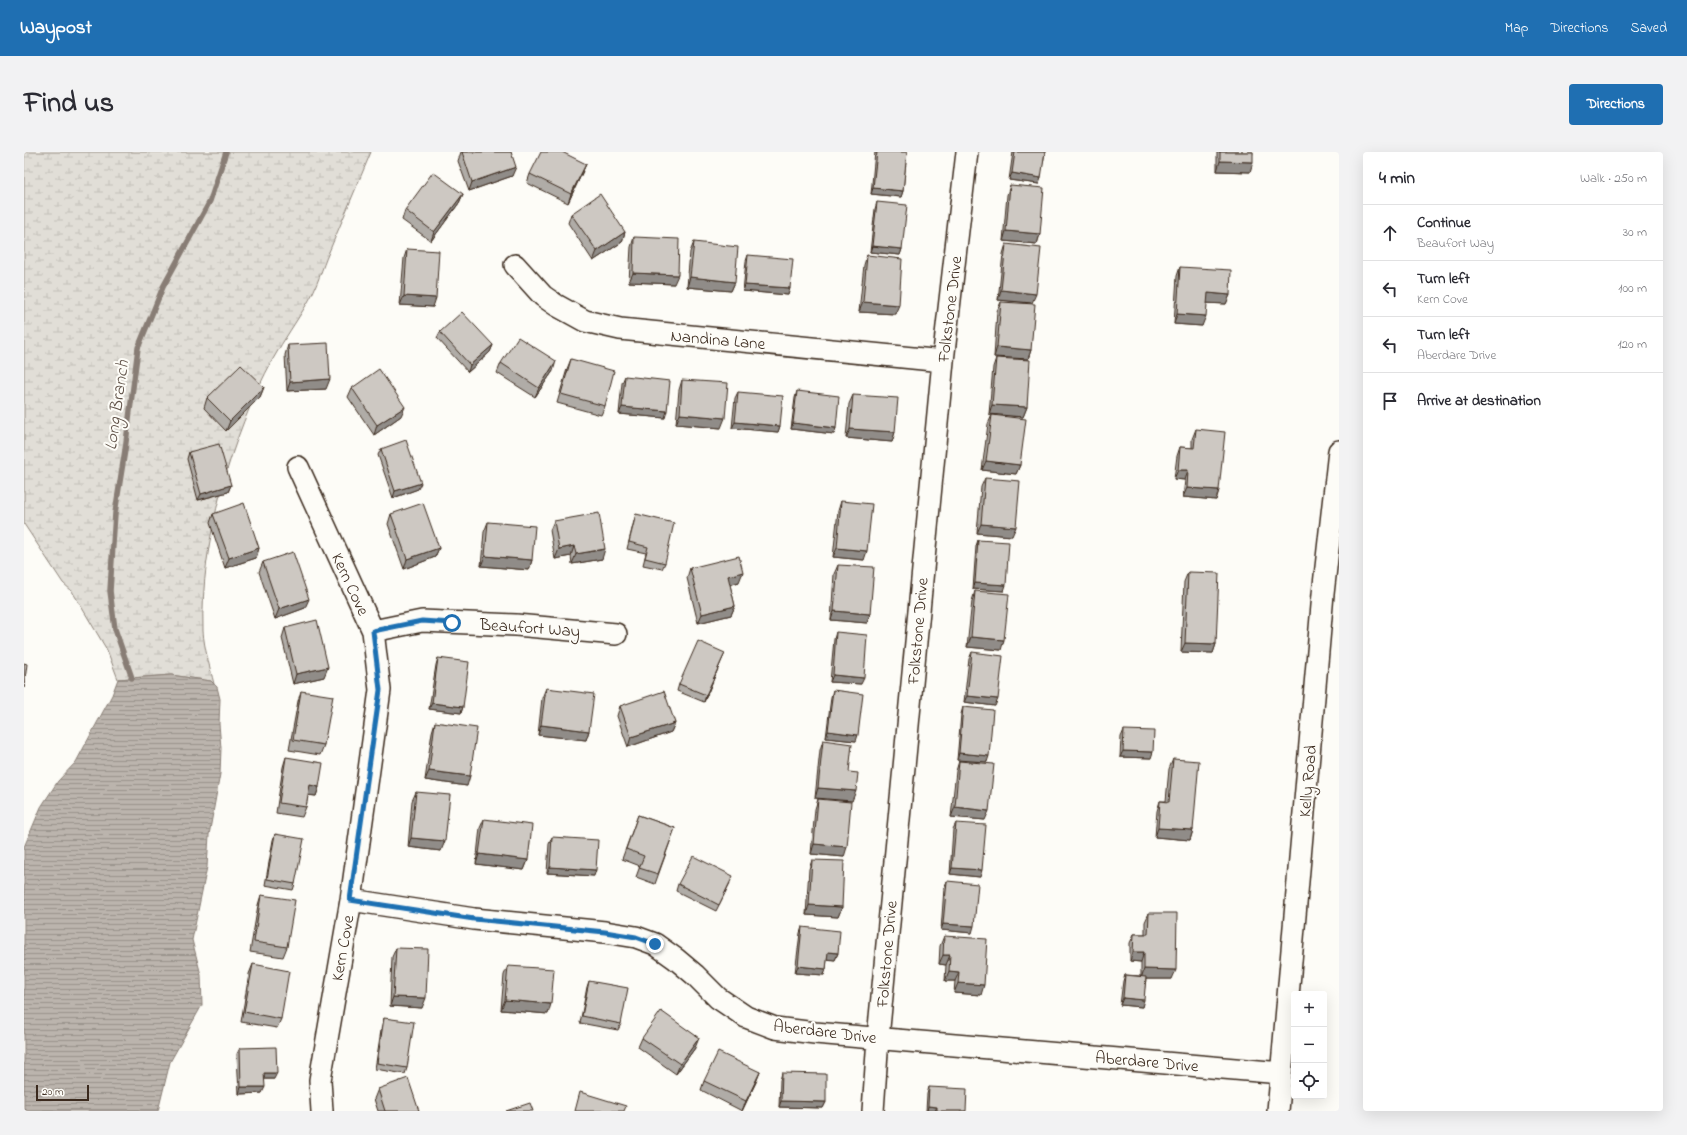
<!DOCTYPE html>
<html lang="en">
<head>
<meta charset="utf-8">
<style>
	body { margin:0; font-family:"Indie Flower",sans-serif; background:#f2f2f3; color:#2b2b33 }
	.controls { position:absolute; right:12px; bottom:12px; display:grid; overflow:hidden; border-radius:4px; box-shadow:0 4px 16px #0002 }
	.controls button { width:36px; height:36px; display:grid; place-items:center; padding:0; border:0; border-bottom:1px solid #e1e1e2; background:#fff; color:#2b2b33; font:20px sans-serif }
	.scale { position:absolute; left:12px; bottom:10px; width:53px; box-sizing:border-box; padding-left:4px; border:2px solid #3b2a1e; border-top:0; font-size:11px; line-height:14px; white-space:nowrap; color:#3b2a1e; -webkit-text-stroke:3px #fdfcf7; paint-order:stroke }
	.stop { position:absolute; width:12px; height:12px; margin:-9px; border:3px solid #1f6fb2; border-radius:50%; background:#fff }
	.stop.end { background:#1f6fb2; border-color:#fff; box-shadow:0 1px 4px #0008 }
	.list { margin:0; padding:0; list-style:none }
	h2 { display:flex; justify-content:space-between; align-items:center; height:52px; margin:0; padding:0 16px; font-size:17px }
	h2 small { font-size:13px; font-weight:400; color:#7c7c81 }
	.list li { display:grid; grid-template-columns:26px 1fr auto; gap:12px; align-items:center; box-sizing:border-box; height:56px; padding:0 16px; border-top:1px solid #e1e1e2 }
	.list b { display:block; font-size:15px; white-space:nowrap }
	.list p { margin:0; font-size:13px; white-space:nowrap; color:#7c7c81 }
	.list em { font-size:13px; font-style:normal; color:#7c7c81 }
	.icon { flex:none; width:22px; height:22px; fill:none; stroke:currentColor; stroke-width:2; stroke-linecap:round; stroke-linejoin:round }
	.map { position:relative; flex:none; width:1315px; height:959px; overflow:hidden; border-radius:4px }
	header { display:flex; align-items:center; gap:24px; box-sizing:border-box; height:56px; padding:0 20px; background:#1f6fb2; color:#fff }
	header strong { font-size:19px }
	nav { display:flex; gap:22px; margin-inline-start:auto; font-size:14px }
	.intro { display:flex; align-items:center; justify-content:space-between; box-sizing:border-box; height:96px; padding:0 24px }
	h1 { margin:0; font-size:28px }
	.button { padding:10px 18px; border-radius:4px; background:#1f6fb2; color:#fff; font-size:14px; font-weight:700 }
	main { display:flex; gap:24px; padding:0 24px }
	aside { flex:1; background:#fff; border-radius:4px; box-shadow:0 4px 16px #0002 }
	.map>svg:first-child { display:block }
</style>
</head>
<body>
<header>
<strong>Waypost</strong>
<nav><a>Map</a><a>Directions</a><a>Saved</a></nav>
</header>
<div class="intro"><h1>Find us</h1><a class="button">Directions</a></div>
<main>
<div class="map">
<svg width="1315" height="959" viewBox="0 0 1315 959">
	<defs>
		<pattern id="wetland-marsh" width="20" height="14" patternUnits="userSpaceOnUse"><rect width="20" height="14" fill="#e1ded7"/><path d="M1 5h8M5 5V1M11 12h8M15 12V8" fill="none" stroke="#c2bfb8"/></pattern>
		<pattern id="water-rules" width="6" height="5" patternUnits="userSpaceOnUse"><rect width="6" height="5" fill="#bbb4ad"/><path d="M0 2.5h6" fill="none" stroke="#99938c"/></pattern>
	</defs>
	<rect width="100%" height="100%" fill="#fdfcf7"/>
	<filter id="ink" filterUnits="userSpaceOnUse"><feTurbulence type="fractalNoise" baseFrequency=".025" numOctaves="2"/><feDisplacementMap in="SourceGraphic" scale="8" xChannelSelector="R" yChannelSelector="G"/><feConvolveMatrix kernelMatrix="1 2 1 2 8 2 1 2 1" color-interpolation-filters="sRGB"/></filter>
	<g filter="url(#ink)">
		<path fill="url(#wetland-marsh)" stroke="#8e847a" d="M0,0H347C333,33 319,67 305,100C298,116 293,135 284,150C273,169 260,187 249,207C207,284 176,390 179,479C180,496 186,515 190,532L187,529L147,523L94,527L83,498L48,439L39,431L0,372Z"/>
		<path fill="url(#water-rules)" stroke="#887d74" d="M147,523L187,529L193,535L196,547L195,572L197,596L196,622L185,683L183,715L168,788L177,823L178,853L146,910L134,959H0V695L17,655L34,629L52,610L88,543L94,527Z"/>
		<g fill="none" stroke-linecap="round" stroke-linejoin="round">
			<path stroke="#887d74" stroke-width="5.5" d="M108,526L91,477L86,439L91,361L101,298L114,196L139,135L186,49L202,0"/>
			<g stroke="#3b2a1e" stroke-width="24">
				<path id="street" d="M491,113L519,144L532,153L561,169L596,177L919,209
					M274,315L349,479L356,538L327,748L296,928L298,959
					M349,479L398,469L492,473L592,482
					M327,748L450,767L581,780L612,785L631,792L652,807L671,823L694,846L722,865L751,876L791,881L1257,921
					M849,959L854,886L919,209L943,0
					M1254,959L1299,442L1315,299"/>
			</g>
			<use href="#street" stroke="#fdfcf7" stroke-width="21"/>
		</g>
		<path fill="#b0aca7" stroke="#3b2a1e" d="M437,0H487L488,24L445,39L434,9Z
			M851,0H883L879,39L877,45L847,42Z
			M989,0H1021L1015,32L985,28Z
			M1193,0H1229L1226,20L1193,19Z
			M562,12L558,21L544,51L503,31L506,22Z
			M986,33L1016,82L1013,92L979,89L983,43Z
			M439,42L435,51L407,89L378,68L381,58Z
			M853,50L878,97L876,103L846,100L851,57Z
			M547,62L601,80L598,90L569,109L544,71Z
			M610,85L650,132L605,130L607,95Z
			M670,90L711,130L707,139L663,135L666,100Z
			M982,92L1008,151L974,148L979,102Z
			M383,97L409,155L376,153L380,106Z
			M724,103L766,136L764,143L719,139L722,109Z
			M843,103L871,162L835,160L840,113Z
			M1156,115L1206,143L1202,152L1183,151L1178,174L1150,172L1153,124Z
			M977,150L1007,198L1004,207L970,205L973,159Z
			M416,180L469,193L466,200L444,220L413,186Z
			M264,193L302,237L263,239L261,203Z
			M972,206L1003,255L999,265L965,262L969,215Z
			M547,207L581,254L577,263L533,251L543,217Z
			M477,211L529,219L511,245L473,221Z
			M601,224L641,266L595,262L598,231Z
			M658,228L697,276L652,272L655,238Z
			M240,235L236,245L202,279L180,256L183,246Z
			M328,236L377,264L350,283L324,245Z
			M773,239L812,276L810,282L767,277L771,246Z
			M714,240L756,274L754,280L708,276L711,246Z
			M829,243L871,280L868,290L822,286L825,252Z
			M968,263L996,313L992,322L958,318L964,272Z
			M1172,277L1195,338L1192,348L1159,345L1161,328L1150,327L1153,304L1156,295L1168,296V287Z
			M357,297L394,337L369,346L354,303Z
			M165,300L207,333L204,340L174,348L163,307Z
			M961,326L988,384L953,381L957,335Z
			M817,349L840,408L809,405L814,359Z
			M189,362L235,396L232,406L201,416L186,371Z
			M367,362L415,396L411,405L380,417L364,372Z
			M612,362L641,411L638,417L619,413L622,401L603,397L610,369Z
			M530,369L578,407L548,412L547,404L531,407L526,378Z
			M464,370L508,408L505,418L457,414L460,380Z
			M954,388L980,439L949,437L952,394Z
			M239,410L281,456L251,467L235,420Z
			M814,413L846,462L843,471L807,468L810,422Z
			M666,416L715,430L706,433L711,454L707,463L674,471L663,426Z
			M1164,420L1192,492L1189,501L1157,500L1160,430Z
			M951,439L977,498L943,495L948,449Z
			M261,476L300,525L269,532L258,486Z
			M812,480L837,532L806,530L810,487Z
			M948,500L971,554L940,550L945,507Z
			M414,506L439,555L437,561L405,557L412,513Z
			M698,507L680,550L653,539L655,532Z
			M522,536L565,579L562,588L514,583L518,546Z
			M809,538L832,589L802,586L807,545Z
			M277,539L300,593L296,603L265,598L274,549Z
			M596,554L651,571L647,580L604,595L593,564Z
			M939,555L963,610L933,608L937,562Z
			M411,570L443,634L401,628L408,580Z
			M1100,578L1127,606L1096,605L1097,585Z
			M799,588L825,620L828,649L791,646L796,598Z
			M262,605L295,635L292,644L284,643L282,655L278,665L252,661L259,615Z
			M1149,607L1169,678L1166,688L1131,685L1133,659L1136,649H1142L1145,617Z
			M935,609L961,668L927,665L932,619Z
			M392,640L417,699L384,695L388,649Z
			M794,647L820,705L787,702L791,657Z
			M614,663L651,676L631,732L612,725L616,714L598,707Z
			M460,667L504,708L500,718L452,712L456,676Z
			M932,671L956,725L926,722L929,677Z
			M251,682L271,732L269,738L241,733L249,688Z
			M528,685L570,724L523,721L525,692Z
			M788,708L818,755L814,765L782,763L785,717Z
			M923,729L948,781L917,778L920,736Z
			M706,731L692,759L652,739L654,732Z
			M237,743L263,795L259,805L226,800L234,753Z
			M1125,761L1148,827H1122L1118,855L1096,853L1099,829L1101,823L1117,824V810L1106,809V791L1110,782H1121V770Z
			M778,775L814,801L811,808L803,807L802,817L800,823L771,821L776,781Z
			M920,784L957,843L930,841L931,829H921L922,813L915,812L916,794Z
			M372,796L398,856L366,854L368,805Z
			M229,812L257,867L253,876L217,870L225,822Z
			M484,814L524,862L477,858L480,823Z
			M565,829L597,872L594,878L556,871L563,835Z
			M360,866L383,916L381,922L351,917L358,872Z
			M618,886L671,896L652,922L614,895Z
			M216,896L250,927H240L238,941L215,942L213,902Z
			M736,920L732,930L718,959L677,938L680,929Z
			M758,921L802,950L799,956L755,955L756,928Z
			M905,935L942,959H902L903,942Z
			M354,937L395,959H354L350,947Z"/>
		<path fill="#908c88" stroke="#3b2a1e" d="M1196,9L1229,10L1226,20L1193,19Z
			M562,12L558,21L544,51L547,42Z
			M492,15L488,24L445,39L448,30Z
			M988,21L1017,26L1015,32L985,28Z
			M849,36L879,39L877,45L847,42Z
			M439,42L435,51L407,89L410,80Z
			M982,79L1016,82L1013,92L979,89Z
			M601,80L598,90L569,109L573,99Z
			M848,94L878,97L876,103L846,100Z
			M609,121L654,123L650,132L605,130Z
			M666,125L711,130L707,139L663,135Z
			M721,133L766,136L764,143L719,139Z
			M977,138L1012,142L1008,151L974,148Z
			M1184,141L1206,143L1202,152L1180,151Z
			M380,144L412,146L409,155L376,153Z
			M839,150L875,153L871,162L835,160Z
			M1153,162L1182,164L1178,174L1150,172Z
			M469,193L466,200L444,220L446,213Z
			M973,195L1007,198L1004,207L970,205Z
			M532,209L529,219L511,245L515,236Z
			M306,227L302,237L263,239L266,230Z
			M240,235L236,245L202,279L206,269Z
			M968,253L1003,255L999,265L965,262Z
			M381,255L377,264L350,283L353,273Z
			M598,255L643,259L641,266L595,262Z
			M656,262L701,266L697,276L652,272Z
			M711,270L756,274L754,280L708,276Z
			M769,271L812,276L810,282L767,277Z
			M826,277L871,280L868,290L822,286Z
			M962,309L996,313L992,322L958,318Z
			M1154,318H1164L1161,328L1150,327Z
			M397,331L394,337L369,346L371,339Z
			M207,333L204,340L174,348L177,342Z
			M1163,336L1195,338L1192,348L1159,345Z
			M957,372L992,375L988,384L953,381Z
			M550,394L547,404L531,407L535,397Z
			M235,396L232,406L201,416L205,406Z
			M415,396L411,405L380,417L383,407Z
			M813,396L843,399L840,408L809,405Z
			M581,397L578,407L548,412L552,402Z
			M461,404L508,408L505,418L457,414Z
			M719,420L715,430L700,434L704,424Z
			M951,431L982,433L980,439L949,437Z
			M285,447L281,456L251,467L255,457Z
			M711,454L707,463L674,471L678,462Z
			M810,459L846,462L843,471L807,468Z
			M947,485L980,488L977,498L943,495Z
			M1161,491L1192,492L1189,501L1157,500Z
			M701,501L698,507L680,550L682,543Z
			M304,515L300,525L269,532L272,522Z
			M809,523L840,526L837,532L806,530Z
			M943,544L974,547L971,554L940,550Z
			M408,551L439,555L437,561L405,557Z
			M651,571L647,580L604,595L607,585Z
			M517,573L565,579L562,588L514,583Z
			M804,579L834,583L832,589L802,586Z
			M1099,599L1129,600L1127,606L1096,605Z
			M935,601L965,604L963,610L933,608Z
			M405,619L446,624L443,634L401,628Z
			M286,633L295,635L292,644L282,643Z
			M794,636L832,639L828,649L791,646Z
			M931,655L965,659L961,668L927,665Z
			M1134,676L1169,678L1166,688L1131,685Z
			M387,686L421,689L417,699L384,695Z
			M790,692L823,695L820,705L787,702Z
			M455,702L504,708L500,718L452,712Z
			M526,715L572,718L570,724L523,721Z
			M928,716L958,718L956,725L926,722Z
			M785,753L818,755L814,765L782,763Z
			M919,772L950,774L948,781L917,778Z
			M804,800L814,801L811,808L801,807Z
			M1109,800H1120L1117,810L1106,809Z
			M919,803H926L922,813L915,812Z
			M774,814L802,817L800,823L771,821Z
			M1120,817L1152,818L1148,827H1117Z
			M925,819L935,820L931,829H921Z
			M934,831L960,833L957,843L930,841Z
			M369,845L402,846L398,856L366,854Z
			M1099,846L1120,848L1118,855L1096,853Z
			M481,848L527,852L524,862L477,858Z
			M675,886L671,896L652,922L656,912Z
			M736,920L732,930L718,959L722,949Z
			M240,921H253L250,927H238Z
			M217,935H241L238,941L215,942Z
			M757,949L802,950L799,956L755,955Z
			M904,954L913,955L911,959H903Z"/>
		<path fill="#cdc8c2" stroke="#3b2a1e" d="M438,0H487L492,15L448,30Z
			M517,0H538L562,12L547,42L506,22Z
			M853,0H883L879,39L849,36Z
			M991,0H1021L1017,26L988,21Z
			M1196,0H1229V10L1196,9Z
			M409,20L439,42L410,80L381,58Z
			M986,33L1020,36L1016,82L982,79Z
			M576,42L601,80L573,99L547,62Z
			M853,50L883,53L878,97L848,94Z
			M610,85L655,87L654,123L609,121Z
			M670,90L714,95L711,130L666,125Z
			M982,92L1017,96L1012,142L977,138Z
			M383,97L415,99L412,146L380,144Z
			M724,103L769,107L766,136L721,133Z
			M843,103L878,107L875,153L839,150Z
			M1156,115L1207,118L1206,143L1184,141L1182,164L1153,162Z
			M977,150L1011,152L1007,198L973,195Z
			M438,160L469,193L446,213L416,180Z
			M494,185L532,209L515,236L477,211Z
			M304,191L306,227L266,230L264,193Z
			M972,206L1006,208L1003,255L968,253Z
			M547,207L590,219L581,254L537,242Z
			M217,213L240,235L206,269L183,246Z
			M355,217L381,255L353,273L328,236Z
			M601,224L646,229L643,259L598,255Z
			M658,228L704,231L701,266L656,262Z
			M773,239L815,244L812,276L769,271Z
			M714,240L759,244L756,274L711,270Z
			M829,243L874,246L871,280L826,277Z
			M968,263L1002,267L996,313L962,309Z
			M1172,277L1201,280L1195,338L1163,336L1164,318H1154L1156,295L1170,296Z
			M382,288L397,331L371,339L357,297Z
			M195,292L207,333L177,342L165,300Z
			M961,326L996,329L992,375L957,372Z
			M817,349L848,352L843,399L813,396Z
			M220,351L235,396L205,406L189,362Z
			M399,351L415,396L383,407L367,362Z
			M575,361L581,397L552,402L550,394L535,397L530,369Z
			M612,362L650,371L641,411L621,406L624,395L605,390Z
			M464,370L511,374L508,408L461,404Z
			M954,388L985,390L982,433L951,431Z
			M269,400L285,447L255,457L239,410Z
			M715,404L719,420L704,424L711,454L678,462L666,416Z
			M814,413L850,415L846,462L810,459Z
			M1164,420L1195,421L1192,492L1161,491Z
			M951,439L985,442L980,488L947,485Z
			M293,468L304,515L272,522L261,476Z
			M812,480L843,483L840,526L809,523Z
			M674,489L701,501L682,543L655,532Z
			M948,500L979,504L974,547L943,544Z
			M414,506L445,510L439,555L408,551Z
			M0,511L3,512L0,536Z
			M522,536L570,542L565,579L517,573Z
			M809,538L839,542L834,583L804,579Z
			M277,539L309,544L300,593L269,588Z
			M640,539L651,571L607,585L596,554Z
			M939,555L969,558L965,604L935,601Z
			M411,570L453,576L446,624L405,619Z
			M1100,578L1130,579L1129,600L1099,599Z
			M799,588L828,592L825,620L834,621L832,639L794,636Z
			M262,605L299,611L295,635L286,633L282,655L255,651Z
			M1149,607L1175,609L1169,678L1134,676L1136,649L1145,650Z
			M935,609L970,612L965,659L931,655Z
			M392,640L426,643L421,689L387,686Z
			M794,647L827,650L823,695L790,692Z
			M614,663L651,676L634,722L615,716L620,704L602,697Z
			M460,667L508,673L504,708L455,702Z
			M932,671L962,673L958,718L928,716Z
			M251,682L280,687L271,732L243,727Z
			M528,685L574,688L572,718L526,715Z
			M669,704L709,724L695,753L654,732Z
			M788,708L820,709L818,755L785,753Z
			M923,729L954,732L950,774L919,772Z
			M237,743L271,748L263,795L230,790Z
			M1125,761H1153L1152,818L1120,817V800H1109L1110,782H1124Z
			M778,775L816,779L814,801L804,800L802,817L774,814Z
			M920,784L963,787L960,833L934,831L935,820L925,819L926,803H919Z
			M372,796L404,797L402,846L369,845Z
			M229,812L265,819L257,867L220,860Z
			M484,814L530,817L527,852L481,848Z
			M1101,823L1122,825L1120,848L1099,846Z
			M565,829L604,836L597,872L558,864Z
			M637,859L675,886L656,912L618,886Z
			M360,866L390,870L383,916L353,911Z
			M252,895L253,921H240L241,935H217L216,896Z
			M694,900L736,920L722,949L680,929Z
			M758,921L802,922V950L757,949Z
			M384,926L395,959H361L354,937Z
			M905,935L943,937L942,959H913V955L904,954Z
			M556,940L602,954L600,959H551Z
			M506,951L509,959H482Z"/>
	</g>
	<g fill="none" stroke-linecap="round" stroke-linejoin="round" filter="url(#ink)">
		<path stroke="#1f6fb2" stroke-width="5" d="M428,471L398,469L349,479L356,538L326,748L450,767L581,780L612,785L631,792"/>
	</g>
	<g text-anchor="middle" stroke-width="4" stroke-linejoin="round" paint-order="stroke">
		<g font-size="17" fill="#3b2a1e" stroke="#fdfcf7">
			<text transform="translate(925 157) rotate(-83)" y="6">Folkstone Drive</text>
			<text transform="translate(694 187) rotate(5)" y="6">Nandina Lane</text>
			<text transform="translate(327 432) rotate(65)" y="6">Kern Cove</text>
			<text transform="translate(506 475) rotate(4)" y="6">Beaufort Way</text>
			<text transform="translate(893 479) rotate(-85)" y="6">Folkstone Drive</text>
			<text transform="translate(1283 629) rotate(-85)" y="6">Kelly Road</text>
			<text transform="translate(318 796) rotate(-80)" y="6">Kern Cove</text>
			<text transform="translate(862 802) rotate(-85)" y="6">Folkstone Drive</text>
			<text transform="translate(801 879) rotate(7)" y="6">Aberdare Drive</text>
			<text transform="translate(1123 909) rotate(5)" y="6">Aberdare Drive</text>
		</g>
		<g font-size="18" font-style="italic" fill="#615349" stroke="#fdfcf7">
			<text transform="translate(92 253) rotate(-82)" y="6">Long Branch</text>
		</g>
	</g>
</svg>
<div class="controls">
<button>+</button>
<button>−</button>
<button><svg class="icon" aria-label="locate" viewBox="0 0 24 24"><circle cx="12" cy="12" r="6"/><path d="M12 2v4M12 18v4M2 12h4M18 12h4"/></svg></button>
</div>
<div class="scale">20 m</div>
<div class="stop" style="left:428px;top:471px"></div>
<div class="stop end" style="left:631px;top:792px"></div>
</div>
<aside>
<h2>4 min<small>Walk · 250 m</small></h2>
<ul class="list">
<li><svg class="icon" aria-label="ahead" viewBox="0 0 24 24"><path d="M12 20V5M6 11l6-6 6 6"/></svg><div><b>Continue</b><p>Beaufort Way</p></div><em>30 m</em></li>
<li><svg class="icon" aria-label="left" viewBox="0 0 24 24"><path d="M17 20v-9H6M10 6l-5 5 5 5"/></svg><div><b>Turn left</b><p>Kern Cove</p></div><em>100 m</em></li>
<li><svg class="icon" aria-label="left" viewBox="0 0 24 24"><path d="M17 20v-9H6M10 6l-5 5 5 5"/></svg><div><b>Turn left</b><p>Aberdare Drive</p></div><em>120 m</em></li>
<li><svg class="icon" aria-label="arrive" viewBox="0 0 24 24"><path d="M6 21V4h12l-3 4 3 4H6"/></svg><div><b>Arrive at destination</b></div></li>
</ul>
</aside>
</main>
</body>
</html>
